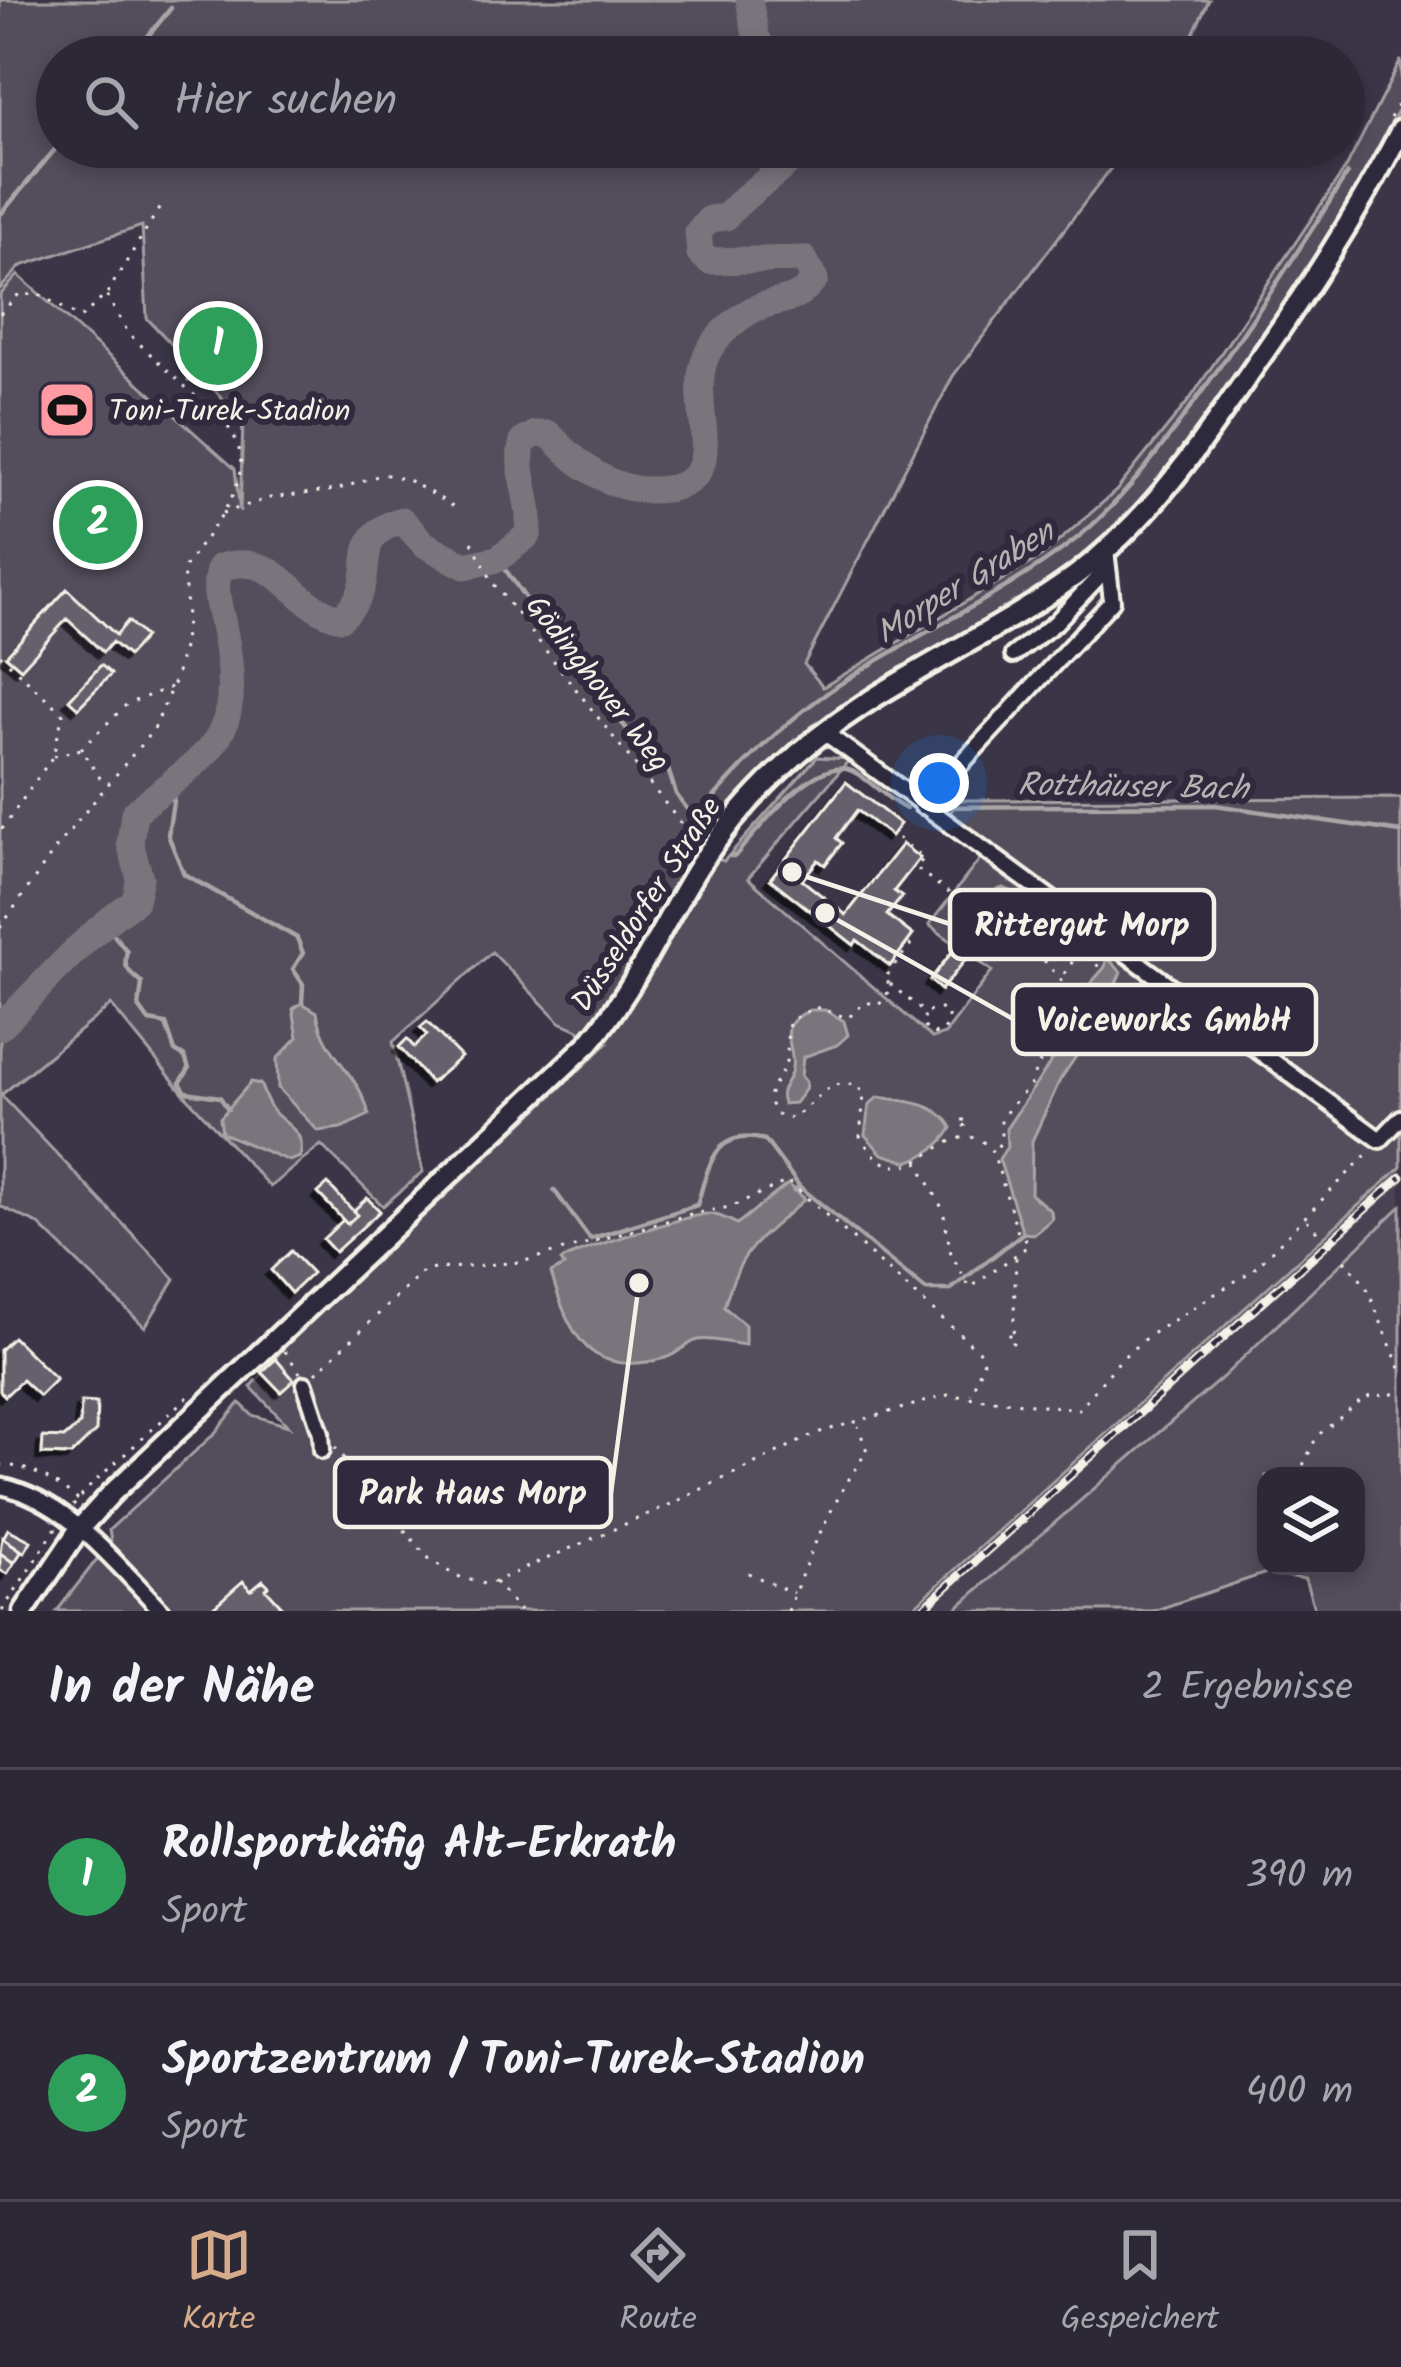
<!DOCTYPE html>
<html lang="de">
<head>
<meta charset="utf-8">
<style>
	body { margin:0; font-family:Kalam,sans-serif; background:#383441; color:#f1f3f6 }
	.controls { position:absolute; right:36px; bottom:36px; display:grid; overflow:hidden; border-radius:24px; box-shadow:0 6px 18px #0003 }
	.controls button { width:108px; height:108px; display:grid; place-items:center; padding:0; border:0; border-bottom:3px solid #484450; background:#2c2835; color:#f1f3f6; font:60px sans-serif }
	.you { position:absolute; left:939px; top:783px; width:42px; height:42px; margin:-30px; border:9px solid #fff; border-radius:50%; background:#1a73e8; box-shadow:0 0 0 18px #1a73e833 }
	.badge { display:grid; place-items:center; width:78px; height:78px; border-radius:50%; background:#d6ab8b; color:#fff; font-size:39px; font-weight:700 }
	.pin { position:absolute; translate:-50% -50%; border:6px solid #fff; box-shadow:0 3px 12px #0006 }
	.list { margin:0; padding:0; list-style:none }
	h2 { display:flex; justify-content:space-between; align-items:center; height:156px; margin:0; padding:0 48px; font-size:51px }
	h2 small { font-size:39px; font-weight:400; color:#a6a6ad }
	.list li { display:grid; grid-template-columns:78px 1fr auto; gap:36px; align-items:center; box-sizing:border-box; height:216px; padding:0 48px; border-top:3px solid #484450 }
	.list b { display:block; font-size:45px; white-space:nowrap }
	.list p { margin:0; font-size:39px; white-space:nowrap; color:#a6a6ad }
	.list em { font-size:39px; font-style:normal; color:#a6a6ad }
	.icon { flex:none; width:66px; height:66px; fill:none; stroke:currentColor; stroke-width:2; stroke-linecap:round; stroke-linejoin:round }
	.map { position:relative; flex:none; width:1401px; height:1611px; overflow:hidden }
	.search { position:absolute; background:#2c2835; box-shadow:0 6px 18px #0003; left:36px; right:36px; top:36px; height:132px; display:flex; align-items:center; gap:30px; box-sizing:border-box; padding:0 42px; border-radius:66px; color:#a6a6ad; font-size:45px }
	.sheet { height:588px; background:#2c2835 }
	nav { display:flex; justify-content:space-around; align-items:center; box-sizing:border-box; height:168px; border-top:3px solid #484450; background:#2c2835; font-size:33px; color:#a6a6ad }
	nav a { display:grid; justify-items:center; gap:6px }
	nav .on { color:#d6ab8b }
	.map>svg:first-child { display:block }
</style>
</head>
<body>
<div class="map">
<svg width="1401" height="1611" viewBox="0 0 1401 1611">
	<defs>
		<filter id="shadow"><feDropShadow dx="-5.5" dy="5.5" stdDeviation="0" flood-color="#0009"/></filter>
	</defs>
	<rect width="100%" height="100%" fill="#3b3647"/>
	<filter id="ink" filterUnits="userSpaceOnUse"><feTurbulence type="fractalNoise" baseFrequency=".00833" numOctaves="2"/><feDisplacementMap in="SourceGraphic" scale="24" xChannelSelector="R" yChannelSelector="G"/><feConvolveMatrix kernelMatrix="1 2 1 2 8 2 1 2 1" color-interpolation-filters="sRGB"/></filter>
	<g filter="url(#ink)">
		<path fill="#484352" d="M1401,1167V1206L1223,1377L953,1611H909Z"/>
		<path fill="#534e5c" stroke="#a4a0a2" stroke-width="3" fill-rule="evenodd" d="M0,0H1209L1182,57H57V147H1127L953,376L804,664L823,687L1042,556L1116,491L1190,399L1347,166L1401,60V106L1301,285L1211,414L1137,506L1057,577L838,707L702,832L720,860L724,861L817,757L850,759L748,878L932,1038L945,1034L992,971L929,925L980,859L1369,1144L1382,1128L1367,1127L949,815L958,800L1401,798V1167L909,1611H57L111,1541L109,1530L214,1434L240,1403L252,1415L288,1426L251,1387L287,1344L608,1043L560,1022L492,952L393,1042L423,1172L383,1206L321,1145L270,1187L185,1095L111,1005L1,1095L175,1279L145,1327L38,1224L0,1206V295L18,275L235,469L240,512L243,422L210,385L188,381L191,365L147,318L142,226L21,266L0,289Z
			M1401,1206V1611H1315L1305,1579L1266,1573L1153,1611H953L1223,1377ZM1356,1476V1566H1266V1476Z"/>
		<path fill="#78747b" stroke="#aaa6a7" stroke-width="3" d="M1003,888L1018,894L1027,904L1023,917L1006,921L989,906L994,891Z
			M1107,957L1121,972L1111,994L1099,1002L1092,1033L1060,1080L1032,1141L1031,1194L1051,1211L1052,1219L1034,1234L1023,1233L999,1159L1007,1147L1006,1129L1075,1026L1082,993L1105,967Z
			M302,1003L317,1012C324,1057 360,1073 369,1115L341,1128L318,1131L278,1088L277,1059L298,1037L293,1009Z
			M811,1010H825L844,1021L848,1035L837,1045L803,1057L801,1076L806,1082L805,1090L795,1103L783,1104C777,1087 790,1084 792,1068C796,1043 772,1026 811,1010Z
			M251,1082L260,1084C265,1094 267,1105 275,1113C290,1128 306,1133 300,1157L289,1161L222,1133L220,1118Z
			M878,1097C904,1100 940,1103 952,1128C942,1146 926,1155 908,1162L882,1154L865,1135L869,1105Z
			M788,1184L805,1199C761,1240 742,1243 724,1307L745,1325V1345C731,1344 711,1337 698,1340C686,1343 677,1355 665,1358C590,1379 570,1337 551,1273L564,1266L561,1261C573,1251 691,1214 709,1214C719,1214 728,1220 737,1224Z"/>
		<g fill="none" stroke-linecap="round" stroke-linejoin="round">
			<path stroke="#aaa6a7" stroke-width="4.5" d="M131,57L171,8
				M0,215L57,147
				M498,559L549,632L570,645L587,665L586,678L647,754L668,769L676,794L688,810
				M170,783L174,795L168,835L184,874L297,938L303,953L293,969L303,984L302,1003
				M935,807L1215,805L1401,832
				M696,818C732,775 774,731 820,698C902,639 997,601 1076,539C1128,497 1167,440 1206,386C1255,317 1302,246 1347,174
				M730,856H735C757,831 815,754 852,771C871,780 887,800 906,809
				M104,923L127,951C122,969 130,972 142,983L139,1007L149,1021L166,1024L175,1051L185,1057L189,1069L180,1083L186,1092L220,1097L228,1109
				M554,1190L590,1239L697,1205C709,1166 714,1127 765,1140L800,1187
				M794,1190L800,1187L926,1290H950L1023,1233"/>
			<path stroke="#78747b" stroke-width="27" d="M749,0L756,36L767,57
				M0,1027C45,984 83,936 135,901L140,878L130,843L134,813C212,748 246,743 224,630C220,608 212,590 220,567C282,550 289,606 341,618C388,578 340,539 402,520L424,544L465,566L498,559L528,535C534,503 514,471 523,441L536,434H549C576,463 609,490 650,490C748,490 676,397 711,347C720,334 737,318 752,310C779,296 794,307 815,279L804,259L709,261L700,253L698,232L710,219L726,217C748,189 781,175 803,147"/>
		</g>
		<path fill="#65616c" stroke="#f4f1e8" stroke-width="3" filter="url(#shadow)" d="M67,589L116,635L128,621L145,637L128,656L112,642L103,652L67,619L21,669L6,656Z
			M101,665L111,674L78,708L69,700Z
			M846,782L900,824L891,836L857,810L836,838L842,843L825,865L818,860L802,880L846,915L902,844L920,858L894,891L902,897L887,915L913,935L890,966L857,940L854,945L770,879Z
			M955,948L967,958L941,990L930,980Z
			M427,1022L461,1057L431,1083L399,1047L407,1039L414,1047L427,1035L420,1028Z
			M328,1184L357,1215L347,1224L318,1193Z
			M367,1198L380,1211L335,1252L323,1239L343,1220L347,1224L357,1215L353,1211Z
			M291,1251L312,1273L291,1293L271,1270Z
			M13,1337L56,1379L39,1396L22,1380L5,1396L0,1391V1350Z
			M276,1359L294,1380L281,1392L262,1372Z
			M81,1402L97,1403L96,1431L71,1455L42,1454L43,1437L64,1438L80,1424Z
			M8,1529L31,1541L24,1553L3,1538Z
			M2,1537L22,1551L14,1563L0,1553Z
			M0,1553L14,1563L7,1574L0,1570Z
			M263,1580L269,1586L266,1589L286,1611H209L243,1581L251,1590Z"/>
		<g fill="none" stroke-linecap="round" stroke-linejoin="round">
			<g stroke="#f4f1e8" stroke-width="22">
				<path id="minor" d="M1013,655L1055,623L1107,568
					M824,732L1380,1140L1401,1118
					M922,806L1112,601L1106,550
					M305,1384L321,1433L322,1450
					M0,1486C68,1500 116,1564 162,1611"/>
			</g>
			<g stroke="#f4f1e8" stroke-width="27">
				<path id="major" d="M24,1611L80,1528L111,1494L589,1043C635,989 661,926 699,866C722,831 750,798 781,769C867,686 981,645 1076,575C1148,521 1197,450 1247,377C1303,297 1356,217 1401,130"/>
			</g>
			<path stroke="#f4f1e8" stroke-width="3" stroke-dasharray="3 9" stroke-linecap="butt" d="M1390,118L1401,99
				M0,314L19,294L41,295L80,318L106,295L160,207
				M223,513L270,498L336,490L383,474L408,480L453,506
				M472,542L493,583L686,830L699,841
				M0,655L63,714L53,756L0,832
				M81,749L127,704L171,687
				M54,756L81,749L104,784
				M898,838L924,858L916,868L1011,940L1041,957L1068,988L1071,1013L1067,1029L1037,1066L1030,1086L1008,1109L1001,1122V1142L994,1151
				M0,928L61,841L154,729L176,677L184,643L187,609L183,570C209,528 266,477 228,427L129,334L106,295
				M998,928L1030,913
				M911,944L884,979L889,983V991L879,1005L865,1002L848,1018L815,1007L790,1021C785,1035 789,1047 786,1061C781,1083 759,1089 776,1114L791,1118C818,1105 823,1076 858,1086L864,1095L860,1136C904,1209 936,1124 980,1139L993,1152L1018,1233L1028,1241L1024,1249L970,1288L951,1254L943,1210L918,1162
				M1064,974L1079,952L1105,971
				M890,984L925,1013L923,1026L933,1034L942,1032L948,1025V1015L939,1008L925,1013
				M962,1120H968V1124L964,1126Z
				M1307,1220L1322,1237
				M1344,1260L1366,1286L1401,1371
				M1011,1334L1007,1338L1013,1343L1016,1257
				M285,1351L300,1373
				M316,1373L425,1270L521,1262L691,1214L730,1207L788,1181L982,1354L983,1363L971,1394
				M335,1447L427,1557L454,1575L487,1585L671,1504L817,1433L948,1395L1079,1409L1122,1358L1147,1337L1253,1270L1368,1153
				M0,1465C30,1465 55,1482 78,1500
				M1298,1476L1317,1436L1366,1397L1401,1393
				M73,1506L93,1483L188,1397
				M748,1573L793,1593
				M495,1582L520,1611
				M2,1611L56,1528
				M788,1611C808,1554 833,1501 867,1451L858,1426"/>
			<use href="#minor" stroke="#2f2a3d" stroke-width="14"/>
			<use href="#major" stroke="#2f2a3d" stroke-width="18"/>
			<g stroke="#f4f1e8" stroke-width="9">
				<path id="rail" d="M920,1611L1401,1177"/>
			</g>
			<use href="#rail" stroke="#2f2a3d" stroke-width="4.5" stroke-dasharray="14" stroke-linecap="butt"/>
		</g>
	</g>
	<defs>
		<g id="stadium-square" transform="scale(3)"><rect x="-9" y="-9" width="18" height="18" rx="4" fill="#ff9aa2" stroke="#2f2a3d"/><path d="M0-5a6.5 5 0 1 0 0 10a6.5 5 0 1 0 0-10ZM-3.5-1.8h7v3.6h-7Z" fill="#111"/></g>
	</defs>
	<g fill-rule="evenodd">
		<use href="#stadium-square" x="67" y="410"/>
	</g>
	<g text-anchor="middle" stroke-width="12" stroke-linejoin="round" paint-order="stroke">
		<g font-size="30" fill="#f4f1e8" stroke="#2f2a3d" text-anchor="start">
			<text x="109" y="420">Toni-Turek-Stadion</text>
		</g>
		<g font-size="30" fill="#f4f1e8" stroke="#2f2a3d">
			<text transform="translate(598 683) rotate(52)" y="10">Gödinghover Weg</text>
			<text transform="translate(646 904) rotate(-57)" y="10">Düsseldorfer Straße</text>
		</g>
		<g font-size="33" font-style="italic" fill="#b6b2b2" stroke="#2f2a3d">
			<text transform="translate(964 581) rotate(-32)" y="12">Morper Graben</text>
			<text transform="translate(1133 785) rotate(1)" y="12">Rotthäuser Bach</text>
		</g>
	</g>
	<path fill="none" stroke="#f4f1e8" stroke-width="4.5" d="M792 872L950 924M825 913L1013 1019M639 1283L611 1493"/>
	<g fill="#f4f1e8" stroke="#2f2a3d" stroke-width="4.5">
		<circle cx="792" cy="872" r="12"/>
		<circle cx="825" cy="913" r="12"/>
		<circle cx="639" cy="1283" r="12"/>
	</g>
	<g fill="#2f2a3d" stroke="#f4f1e8" stroke-width="4.5">
		<rect x="950" y="890" width="264" height="69" rx="12"/>
		<rect x="1013" y="985" width="303" height="69" rx="12"/>
		<rect x="335" y="1458" width="276" height="69" rx="12"/>
	</g>
	<g font-size="33" text-anchor="middle" font-weight="bold" fill="#f4f1e8">
		<text x="1082" y="936">Rittergut Morp</text>
		<text x="1164" y="1031">Voiceworks GmbH</text>
		<text x="473" y="1504">Park Haus Morp</text>
	</g>
</svg>
<div class="controls">
<button><svg class="icon" aria-label="layers" viewBox="0 0 24 24"><path d="M12 4l9 5-9 5-9-5zM3 14l9 5 9-5"/></svg></button>
</div>
<div class="you"></div>
<div class="pin badge" style="left:218px;top:346px;background:#2e9e5b">1</div>
<div class="pin badge" style="left:98px;top:525px;background:#2e9e5b">2</div>
<div class="search"><svg class="icon" aria-label="search" viewBox="0 0 24 24"><circle cx="10" cy="10" r="6"/><path d="M15 15l6 6"/></svg>Hier suchen</div>
</div>
<section class="sheet">
<h2>In der Nähe<small>2 Ergebnisse</small></h2>
<ul class="list">
<li><span class="badge" style="background:#2e9e5b">1</span><div><b>Rollsportkäfig Alt-Erkrath</b><p>Sport</p></div><em>390 m</em></li>
<li><span class="badge" style="background:#2e9e5b">2</span><div><b>Sportzentrum / Toni-Turek-Stadion</b><p>Sport</p></div><em>400 m</em></li>
</ul>
</section>
<nav>
<a class="on"><svg class="icon" aria-label="map" viewBox="0 0 24 24"><path d="M3 6l6-2 6 2 6-2v14l-6 2-6-2-6 2zM9 4v14M15 6v14"/></svg>Karte</a>
<a><svg class="icon" aria-label="directions" viewBox="0 0 24 24"><path d="M12 3l9 9-9 9-9-9zM9 14v-3h6M13 9l2 2-2 2"/></svg>Route</a>
<a><svg class="icon" aria-label="saved" viewBox="0 0 24 24"><path d="M7 4h10v16l-5-4-5 4z"/></svg>Gespeichert</a>
</nav>
</body>
</html>
